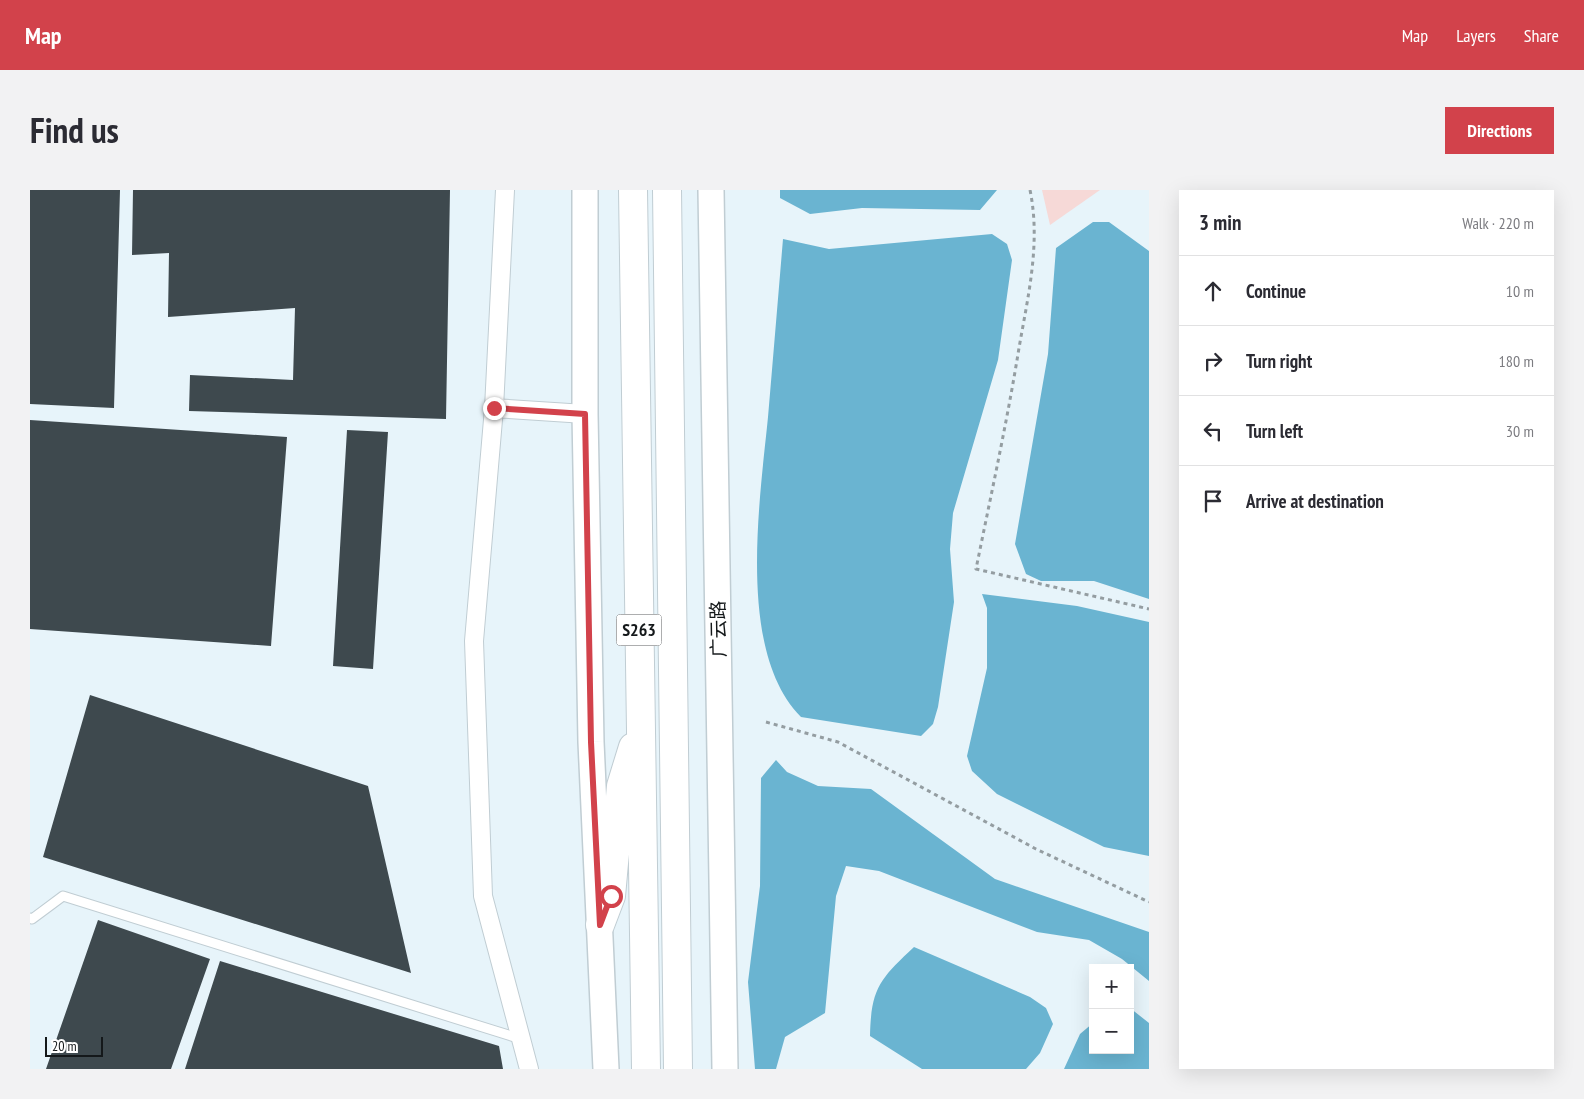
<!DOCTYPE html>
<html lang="en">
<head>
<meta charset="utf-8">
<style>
	body { margin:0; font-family:"PT Sans Narrow","Noto Sans SC",sans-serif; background:#f2f2f3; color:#2b2b33 }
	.controls { position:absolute; right:15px; bottom:15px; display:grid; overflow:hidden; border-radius:0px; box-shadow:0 5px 20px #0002 }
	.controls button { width:45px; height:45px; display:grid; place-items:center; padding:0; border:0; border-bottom:1px solid #e1e1e2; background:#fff; color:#2b2b33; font:25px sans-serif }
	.scale { position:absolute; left:15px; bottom:12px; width:58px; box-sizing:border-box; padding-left:5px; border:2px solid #14181a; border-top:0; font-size:14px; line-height:18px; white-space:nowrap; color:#14181a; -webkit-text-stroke:4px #fff; paint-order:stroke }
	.stop { position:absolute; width:15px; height:15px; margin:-11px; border:4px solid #d2424b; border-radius:50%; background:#fff }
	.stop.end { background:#d2424b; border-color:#fff; box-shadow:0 1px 5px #0008 }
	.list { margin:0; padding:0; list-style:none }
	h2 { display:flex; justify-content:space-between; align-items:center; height:65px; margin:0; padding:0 20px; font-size:21px }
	h2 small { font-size:16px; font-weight:400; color:#7c7c81 }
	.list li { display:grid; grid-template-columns:32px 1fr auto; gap:15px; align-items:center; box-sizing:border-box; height:70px; padding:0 20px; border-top:1px solid #e1e1e2 }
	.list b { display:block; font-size:19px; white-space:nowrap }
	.list em { font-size:16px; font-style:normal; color:#7c7c81 }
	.icon { flex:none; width:28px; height:28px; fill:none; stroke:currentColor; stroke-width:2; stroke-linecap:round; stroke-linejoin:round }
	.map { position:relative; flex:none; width:1119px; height:879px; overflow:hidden; border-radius:0px }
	header { display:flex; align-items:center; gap:30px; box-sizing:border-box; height:70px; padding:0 25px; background:#d2424b; color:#fff }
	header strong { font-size:24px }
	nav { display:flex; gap:28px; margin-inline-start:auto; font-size:18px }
	.intro { display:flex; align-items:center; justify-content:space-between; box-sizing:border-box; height:120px; padding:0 30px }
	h1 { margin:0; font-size:35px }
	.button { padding:12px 22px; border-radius:0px; background:#d2424b; color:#fff; font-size:18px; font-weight:700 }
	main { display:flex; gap:30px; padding:0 30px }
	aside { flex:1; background:#fff; border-radius:0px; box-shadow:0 5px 20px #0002 }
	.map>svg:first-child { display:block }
</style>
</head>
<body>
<header>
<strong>Map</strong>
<nav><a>Map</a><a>Layers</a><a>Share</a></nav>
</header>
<div class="intro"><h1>Find us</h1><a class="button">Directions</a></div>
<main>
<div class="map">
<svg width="1119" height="879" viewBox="0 0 1119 879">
	<rect width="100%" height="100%" fill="#e7f4fa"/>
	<path fill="#f6d9d7" d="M1012,0H1070L1020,35Z"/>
	<path fill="#6ab4d1" d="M750,0H967L950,20L832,18L780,24L750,8Z
		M1063,32H1079L1119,61V409L1064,391H1011L996,384L985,354L1018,164L1026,58Z
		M962,44L977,54L982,70L968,170L923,323L920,359L924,412L908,517L903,534L891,546L771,527C706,462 730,310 738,227C743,168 748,109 753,49L799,59Z
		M952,404L1047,416L1119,432V666L1074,657L967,604L942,581L937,566L957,478V418Z
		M746,570L757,582L788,596L841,599L965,689L1119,742V791L1092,769L1059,750L1007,742L849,681L816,676L806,706L795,823L755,847L746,879H725L718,792L730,696L731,588Z
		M884,757L1000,807L1016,818L1023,834L1010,863L996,879H892L840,846C841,798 850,789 884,757Z
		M1100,818L1119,833V879H1034L1050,844L1063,833V860H1100Z"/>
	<path fill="#3e494e" d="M0,0H90L84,218L0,214Z
		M103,0H420L416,229L159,221L160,185L263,190L265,118L138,127L139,63L102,65Z
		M0,230L257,247L241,456L0,439Z
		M317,240L358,242L343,479L303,476Z
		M60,505L338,596L381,783L13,667Z
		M68,730L180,769L141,879H16Z
		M190,771L469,856L473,879H155Z"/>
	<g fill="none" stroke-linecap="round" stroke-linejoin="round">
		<g stroke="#c0cdd3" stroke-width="11">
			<path id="lane" d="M0,728L2,729L33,706L491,849"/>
		</g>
		<g stroke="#c0cdd3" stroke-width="20">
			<path id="street" d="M475,0L464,218L444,451L453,706L499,879
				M464,218L555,224"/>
		</g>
		<g stroke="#c0cdd3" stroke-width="28">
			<path id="secondary" d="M555,0V224L561,552L576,879
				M681,0L695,879"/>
		</g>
		<g stroke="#c0cdd3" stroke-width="30">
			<path id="primary" d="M603,0L616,879
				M637,0L648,879
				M570,735L581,706L591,596L603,557"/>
		</g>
		<path stroke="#949da1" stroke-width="3" stroke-dasharray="4 4" stroke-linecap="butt" d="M1000,0C1011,53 998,106 989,158C977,232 961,305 946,379L1119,419
			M736,532L808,552L1006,659L1119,712"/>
		<use href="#lane" stroke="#fff" stroke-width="9"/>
		<use href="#street" stroke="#fff" stroke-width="18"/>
		<use href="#secondary" stroke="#fff" stroke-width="25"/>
		<use href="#primary" stroke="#fff" stroke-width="28"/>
	</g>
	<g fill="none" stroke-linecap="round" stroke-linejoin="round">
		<path stroke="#d2424b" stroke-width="6" d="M464,218L555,224L561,552L570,735L581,706"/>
	</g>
	<g text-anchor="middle" stroke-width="5" stroke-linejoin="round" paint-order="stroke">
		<rect fill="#fff" stroke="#5a5d5f" stroke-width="1" x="586.5" y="424.5" width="45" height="31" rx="4"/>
		<g font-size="18" font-weight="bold" fill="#14181a">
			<text x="609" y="446">S263</text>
		</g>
		<g font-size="19" fill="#14181a" stroke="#fff">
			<text transform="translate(688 439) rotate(-91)" y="7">广云路</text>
		</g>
	</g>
</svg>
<div class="controls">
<button>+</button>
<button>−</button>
</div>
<div class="scale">20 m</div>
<div class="stop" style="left:581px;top:706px"></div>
<div class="stop end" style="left:464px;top:218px"></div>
</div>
<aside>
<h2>3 min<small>Walk · 220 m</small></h2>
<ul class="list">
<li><svg class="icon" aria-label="ahead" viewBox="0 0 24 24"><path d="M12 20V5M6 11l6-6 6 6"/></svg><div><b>Continue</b></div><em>10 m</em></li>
<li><svg class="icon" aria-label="right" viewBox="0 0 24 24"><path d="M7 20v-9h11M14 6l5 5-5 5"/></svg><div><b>Turn right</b></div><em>180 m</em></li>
<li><svg class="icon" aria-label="left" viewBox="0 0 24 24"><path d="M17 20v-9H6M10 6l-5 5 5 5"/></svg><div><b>Turn left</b></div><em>30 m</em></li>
<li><svg class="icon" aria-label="arrive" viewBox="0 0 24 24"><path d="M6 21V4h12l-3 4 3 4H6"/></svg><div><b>Arrive at destination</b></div></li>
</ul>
</aside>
</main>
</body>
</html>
